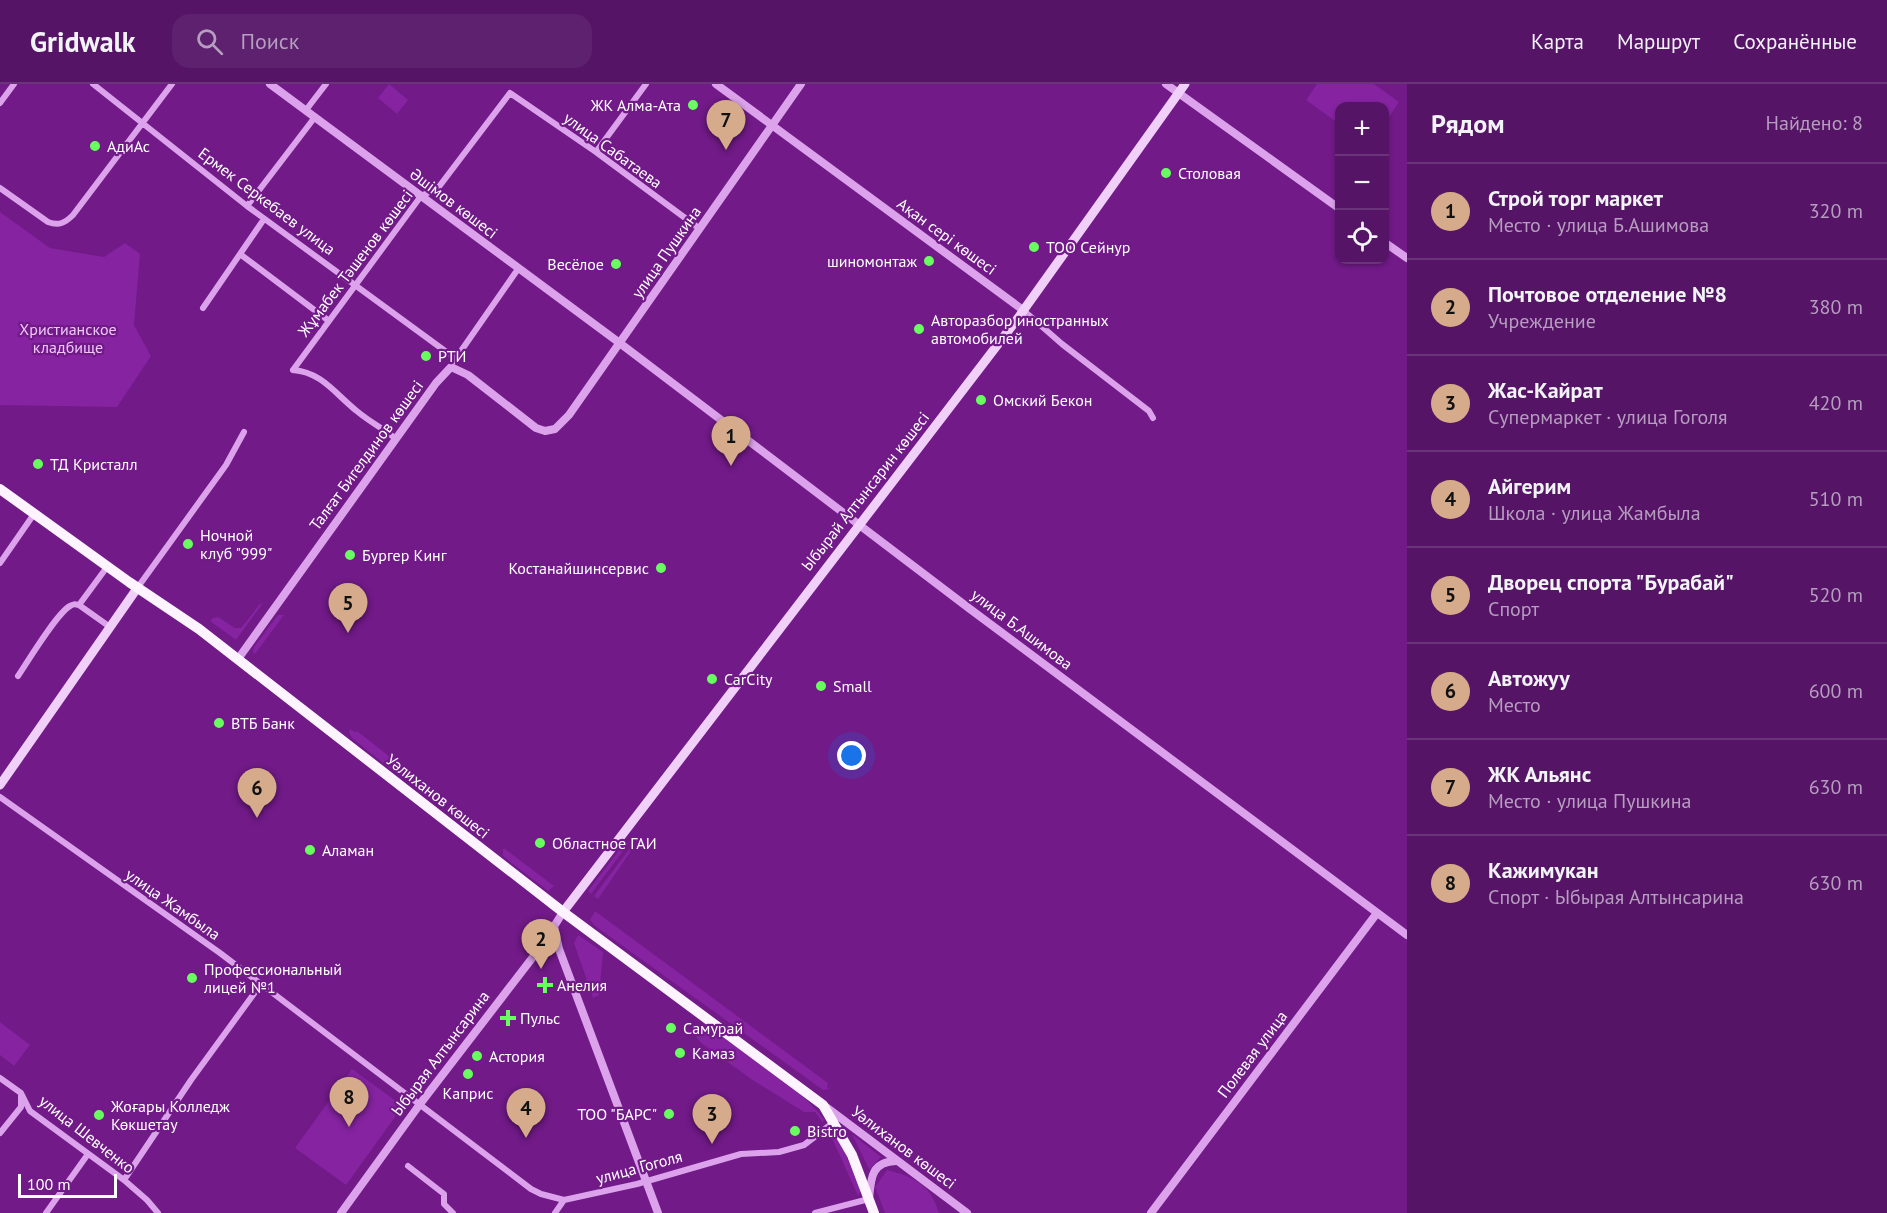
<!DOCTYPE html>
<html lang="ru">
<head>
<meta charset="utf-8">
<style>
	body { margin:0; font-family:"PT Sans",sans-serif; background:#5e216f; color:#f1f3f6 }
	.controls { position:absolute; right:18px; top:18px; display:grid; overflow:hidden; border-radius:12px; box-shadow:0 2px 4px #0004 }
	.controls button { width:54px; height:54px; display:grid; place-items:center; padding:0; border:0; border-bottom:2px solid #6b337a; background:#551466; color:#f1f3f6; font:30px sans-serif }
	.scale { position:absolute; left:18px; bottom:15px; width:99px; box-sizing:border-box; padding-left:6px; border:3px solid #fff; border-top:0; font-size:16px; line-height:21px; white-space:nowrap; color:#fff; -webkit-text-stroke:4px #711a88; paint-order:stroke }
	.you { position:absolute; left:852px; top:672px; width:21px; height:21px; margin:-15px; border:4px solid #fff; border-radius:50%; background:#1a73e8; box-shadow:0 0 0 9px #1a73e833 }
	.badge { display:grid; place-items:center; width:39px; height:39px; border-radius:50%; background:#d6ab8b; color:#111; font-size:20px; font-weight:700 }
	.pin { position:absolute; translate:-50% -50px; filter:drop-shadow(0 2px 3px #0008) }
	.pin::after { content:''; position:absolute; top:32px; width:21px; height:18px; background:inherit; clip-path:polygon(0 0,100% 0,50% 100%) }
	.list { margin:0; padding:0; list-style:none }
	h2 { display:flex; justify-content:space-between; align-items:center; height:78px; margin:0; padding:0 24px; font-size:26px }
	h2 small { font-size:20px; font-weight:400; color:#b69ebf }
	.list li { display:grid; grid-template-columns:39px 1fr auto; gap:18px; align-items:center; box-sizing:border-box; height:96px; padding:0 24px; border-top:2px solid #6b337a }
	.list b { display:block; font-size:22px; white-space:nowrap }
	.list p { margin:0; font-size:20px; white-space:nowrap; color:#b69ebf }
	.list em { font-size:20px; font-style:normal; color:#b69ebf }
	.icon { flex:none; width:33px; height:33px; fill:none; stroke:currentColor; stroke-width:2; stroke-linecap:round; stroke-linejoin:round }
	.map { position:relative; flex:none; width:1407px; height:1129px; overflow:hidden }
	header { display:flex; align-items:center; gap:36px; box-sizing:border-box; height:84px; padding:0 30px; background:#551466; border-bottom:2px solid #6b337a }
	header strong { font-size:28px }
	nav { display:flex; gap:33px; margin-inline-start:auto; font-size:21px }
	.search { width:420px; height:54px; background:#5e216f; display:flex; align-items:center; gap:15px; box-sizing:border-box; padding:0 21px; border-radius:18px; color:#b69ebf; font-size:22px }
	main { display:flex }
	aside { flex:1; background:#551466 }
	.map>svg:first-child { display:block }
</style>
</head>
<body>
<header>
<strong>Gridwalk</strong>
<div class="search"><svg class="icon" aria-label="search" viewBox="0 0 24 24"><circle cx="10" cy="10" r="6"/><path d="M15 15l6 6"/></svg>Поиск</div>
<nav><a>Карта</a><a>Маршрут</a><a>Сохранённые</a></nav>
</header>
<main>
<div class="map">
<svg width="1407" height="1129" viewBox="0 0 1407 1129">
	<rect width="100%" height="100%" fill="#711a88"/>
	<path fill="#8523a1" d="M389,0L408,16L397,30L378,14Z
		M1317,0H1374L1399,18L1385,39L1384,22H1340L1339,40L1306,16Z
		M0,128L50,164L104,173L125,159L140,170L134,241L151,272L117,323L0,321Z
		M263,519L236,556L210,537L213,534L218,533L235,544H241L260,520Z
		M278,531H284L255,570L253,568L254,563Z
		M350,645L355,648L357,647L399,680L392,686L352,654L349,648Z
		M408,688L444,717L441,720H437L404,694Z
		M626,757L629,759L591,810L588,807Z
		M630,764L631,767L598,815L594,812Z
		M503,765H505L554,802L548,807L503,772Z
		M595,827L828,999L827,1003L830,1005L823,1006L595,842L590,836Z
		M578,851L603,868L599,911L593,914L574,859Z
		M0,938L30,961L14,982L0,971Z
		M700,940H704C745,969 792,996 824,1035L823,1039L815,1028H804L751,995L700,958L691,946Z
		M352,985L403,1022L346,1101L295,1064Z
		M829,1044L832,1045L844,1067L861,1106L858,1112L828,1045Z
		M852,1050L881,1073L869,1086V1085Z
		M887,1086C914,1093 930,1100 939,1129H885L875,1103Z"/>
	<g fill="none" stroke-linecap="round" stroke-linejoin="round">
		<path stroke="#dca3ec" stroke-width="6" d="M93,0L247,122L456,275
			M0,19L14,0
			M306,26L326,0
			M596,68L646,0
			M0,104L48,138C59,142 65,139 73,131L172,0
			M247,122L315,33
			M240,170L329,237
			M203,224L264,135
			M1023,226L1062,260L1149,327L1153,334
			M454,277L518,185
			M293,286L421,112L438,104L510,9L596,68L700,145
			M293,286C322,288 336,311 358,328C370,338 384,345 396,355
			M0,479L34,430
			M138,503L226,381L244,348
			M79,521L107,483
			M18,592C28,577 57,529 70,522C74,520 74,520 79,521L110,543
			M0,713L220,869L531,1105L541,1110L564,1116
			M0,994L21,1009L30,1027L124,1096L147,1116L158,1129
			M0,1049L21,1023V1012
			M408,1082L444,1110V1120L453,1129
			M124,1096L191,996L261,900
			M46,1129L88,1070
			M555,1129L564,1116L637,1100L741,1070L779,1068L804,1061L834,1038
			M815,1129L869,1115"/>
		<path stroke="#dca3ec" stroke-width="8" d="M270,0L621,260L970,525L1407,851
			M716,0L1023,226
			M1166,0L1340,125
			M1384,158L1407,174
			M238,575L436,299L451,283L468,291L536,344L545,347L555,345L569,331L801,0
			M554,842L559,865L658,1129
			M826,1023L967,1129
			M869,1115C871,1094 871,1078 896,1077
			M341,1129L420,1020L543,860L563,828
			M1151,1129L1377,829"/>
		<path stroke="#f0cff9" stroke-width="9" d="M0,701L138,503
			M563,828L1018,234L1185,0"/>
		<path stroke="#fdf4ff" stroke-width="10" d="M0,405L129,498L199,545L563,828L823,1021L852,1071L874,1129"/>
	</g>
	<g fill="#69fe5f" stroke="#711a88" stroke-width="2">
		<circle cx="693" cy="21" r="6"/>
		<circle cx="95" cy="62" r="6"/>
		<circle cx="1166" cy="89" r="6"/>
		<circle cx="1034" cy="163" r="6"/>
		<circle cx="929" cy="177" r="6"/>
		<circle cx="616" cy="180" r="6"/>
		<circle cx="919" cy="245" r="6"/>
		<circle cx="426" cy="272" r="6"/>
		<circle cx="981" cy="316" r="6"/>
		<circle cx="38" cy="380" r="6"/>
		<circle cx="188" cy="460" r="6"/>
		<circle cx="350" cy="471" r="6"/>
		<circle cx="661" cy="484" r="6"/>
		<circle cx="712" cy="595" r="6"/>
		<circle cx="821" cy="602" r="6"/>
		<circle cx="219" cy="639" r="6"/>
		<circle cx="540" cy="759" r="6"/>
		<circle cx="310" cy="766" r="6"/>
		<circle cx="192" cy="894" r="6"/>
		<path d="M542 892h6v6h6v6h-6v6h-6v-6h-6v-6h6z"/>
		<path d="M505 925h6v6h6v6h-6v6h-6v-6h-6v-6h6z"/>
		<circle cx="671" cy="944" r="6"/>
		<circle cx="680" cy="969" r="6"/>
		<circle cx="477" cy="972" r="6"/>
		<circle cx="468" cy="990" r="6"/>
		<circle cx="669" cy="1030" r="6"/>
		<circle cx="99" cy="1031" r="6"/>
		<circle cx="795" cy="1047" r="6"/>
	</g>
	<g text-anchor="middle" stroke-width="4.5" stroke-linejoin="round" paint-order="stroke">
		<g font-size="16" fill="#fff" stroke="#711a88" text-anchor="start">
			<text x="681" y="27" text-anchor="end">ЖК Алма-Ата</text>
			<text x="107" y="68">АдиАс</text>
			<text x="1178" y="95">Столовая</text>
			<text x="1046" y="169">ТОО Сейнур</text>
			<text x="917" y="183" text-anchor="end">шиномонтаж</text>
			<text x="604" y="186" text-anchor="end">Весёлое</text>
			<text x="931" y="242">Авторазбор иностранных<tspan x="931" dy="18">автомобилей</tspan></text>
			<text x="438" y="278">РТИ</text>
			<text x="993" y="322">Омский Бекон</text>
			<text x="50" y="386">ТД Кристалл</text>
			<text x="200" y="457">Ночной<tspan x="200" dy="18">клуб "999"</tspan></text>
			<text x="362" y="477">Бургер Кинг</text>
			<text x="649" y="490" text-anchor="end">Костанайшинсервис</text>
			<text x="724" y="601">CarCity</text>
			<text x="833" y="608">Small</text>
			<text x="231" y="645">ВТБ Банк</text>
			<text x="552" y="765">Областное ГАИ</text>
			<text x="322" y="772">Аламан</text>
			<text x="204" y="891">Профессиональный<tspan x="204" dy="18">лицей №1</tspan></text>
			<text x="557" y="907">Анелия</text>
			<text x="520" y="940">Пульс</text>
			<text x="683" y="950">Самурай</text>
			<text x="692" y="975">Камаз</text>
			<text x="489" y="978">Астория</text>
			<text x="468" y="1015" text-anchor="middle">Каприс</text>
			<text x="111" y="1028">Жоғары Колледж<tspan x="111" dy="18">Көкшетау</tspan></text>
			<text x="657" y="1036" text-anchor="end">ТОО "БАРС"</text>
			<text x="807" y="1053">Bistro</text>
		</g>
		<g font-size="16" fill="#fff" stroke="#711a88">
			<text transform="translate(613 66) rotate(36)" y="6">улица Сабатаева</text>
			<text transform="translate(267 117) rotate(37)" y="6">Ермек Серкебаев улица</text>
			<text transform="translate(454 119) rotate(37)" y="6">Әшімов көшесі</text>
			<text transform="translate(947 152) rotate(36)" y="6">Ақан сері көшесі</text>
			<text transform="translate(666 168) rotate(-55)" y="6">улица Пушкина</text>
			<text transform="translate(355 179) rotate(-53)" y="6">Жұмабек Тәшенов көшесі</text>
			<text transform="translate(366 371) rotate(-54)" y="6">Талғат Бигелдинов көшесі</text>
			<text transform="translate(865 407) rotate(-52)" y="6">Ыбырай Алтынсарин көшесі</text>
			<text transform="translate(1022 545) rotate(37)" y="6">улица Б.Ашимова</text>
			<text transform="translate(438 712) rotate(38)" y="6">Уәлиханов көшесі</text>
			<text transform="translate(173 820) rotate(35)" y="6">улица Жамбыла</text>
			<text transform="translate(440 969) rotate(-53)" y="6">Ыбырая Алтынсарина</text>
			<text transform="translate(1252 970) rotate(-53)" y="6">Полевая улица</text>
			<text transform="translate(87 1050) rotate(38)" y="6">улица Шевченко</text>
			<text transform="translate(904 1063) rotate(37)" y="6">Уәлиханов көшесі</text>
			<text transform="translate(639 1083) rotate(-15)" y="6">улица Гоголя</text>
		</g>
		<g font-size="16" fill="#eec8f9" stroke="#711a88">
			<text x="68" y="251">Христианское<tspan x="68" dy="18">кладбище</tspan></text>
		</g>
	</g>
</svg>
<div class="controls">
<button>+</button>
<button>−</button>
<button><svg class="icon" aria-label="locate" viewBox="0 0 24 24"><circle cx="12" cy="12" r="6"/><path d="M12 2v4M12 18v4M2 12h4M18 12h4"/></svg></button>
</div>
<div class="scale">100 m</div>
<div class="you"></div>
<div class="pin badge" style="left:731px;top:382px">1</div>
<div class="pin badge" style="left:541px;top:885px">2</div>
<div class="pin badge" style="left:712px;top:1060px">3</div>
<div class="pin badge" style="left:526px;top:1054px">4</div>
<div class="pin badge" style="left:348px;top:549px">5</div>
<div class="pin badge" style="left:257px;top:734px">6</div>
<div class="pin badge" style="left:726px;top:66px">7</div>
<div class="pin badge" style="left:349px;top:1043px">8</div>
</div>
<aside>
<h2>Рядом<small>Найдено: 8</small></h2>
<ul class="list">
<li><span class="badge">1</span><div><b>Строй торг маркет</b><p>Место · улица Б.Ашимова</p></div><em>320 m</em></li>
<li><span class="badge">2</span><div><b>Почтовое отделение №8</b><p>Учреждение</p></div><em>380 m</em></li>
<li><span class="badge">3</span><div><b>Жас-Кайрат</b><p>Супермаркет · улица Гоголя</p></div><em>420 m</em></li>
<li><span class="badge">4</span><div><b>Айгерим</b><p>Школа · улица Жамбыла</p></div><em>510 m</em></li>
<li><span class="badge">5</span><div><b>Дворец спорта &quot;Бурабай&quot;</b><p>Спорт</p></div><em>520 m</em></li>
<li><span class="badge">6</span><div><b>Автожуу</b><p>Место</p></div><em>600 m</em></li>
<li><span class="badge">7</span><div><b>ЖК Альянс</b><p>Место · улица Пушкина</p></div><em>630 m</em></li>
<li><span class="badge">8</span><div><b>Кажимукан</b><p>Спорт · Ыбырая Алтынсарина</p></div><em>630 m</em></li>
</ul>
</aside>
</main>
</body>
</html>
